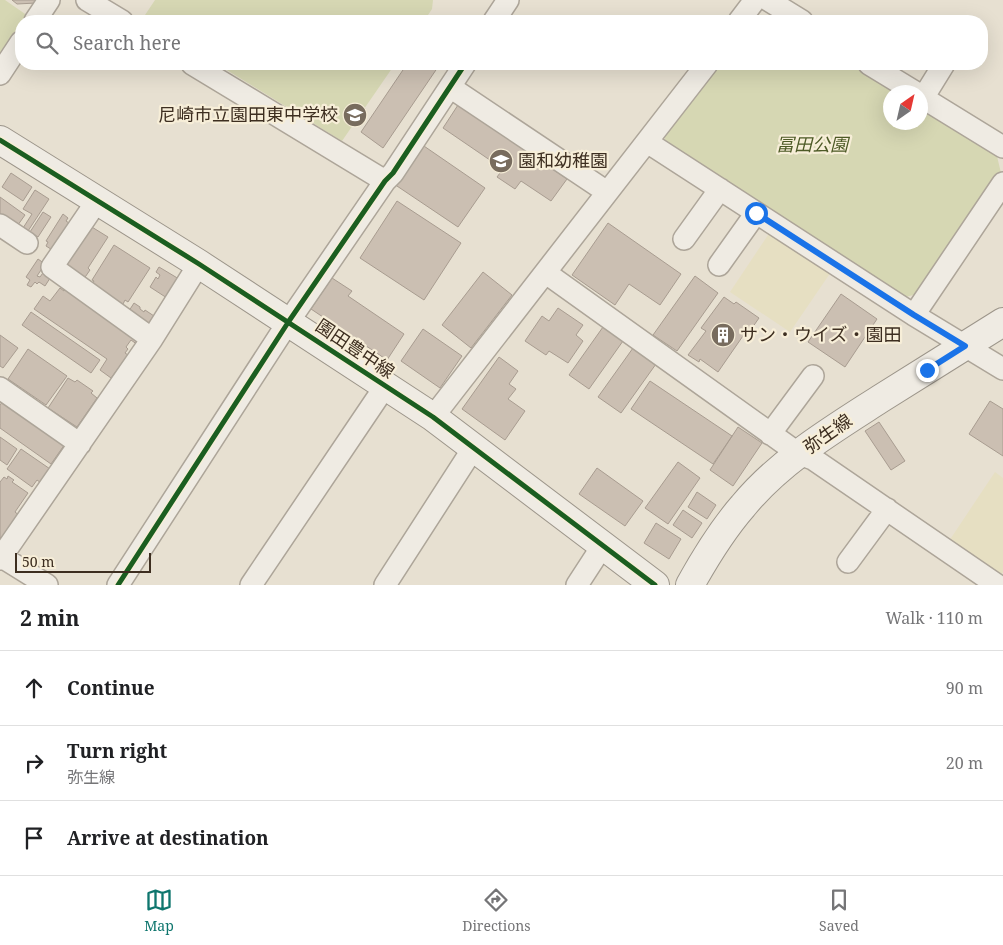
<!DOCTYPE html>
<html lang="en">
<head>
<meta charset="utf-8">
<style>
	body { margin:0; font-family:"Noto Serif","Noto Sans JP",serif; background:#f2f2f2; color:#202124 }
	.compass { position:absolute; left:883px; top:85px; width:45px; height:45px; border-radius:50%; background:#fff; box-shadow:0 5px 20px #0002; rotate:34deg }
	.scale { position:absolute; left:15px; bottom:12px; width:136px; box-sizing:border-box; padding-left:5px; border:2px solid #3d2e20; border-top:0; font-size:14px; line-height:18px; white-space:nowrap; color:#3d2e20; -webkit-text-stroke:4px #f7eed8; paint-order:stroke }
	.stop { position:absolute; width:15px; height:15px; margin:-11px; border:4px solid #1a73e8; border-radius:50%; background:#fff }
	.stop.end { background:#1a73e8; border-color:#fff; box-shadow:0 1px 5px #0008 }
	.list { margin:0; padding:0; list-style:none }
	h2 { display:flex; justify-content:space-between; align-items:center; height:65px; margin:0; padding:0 20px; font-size:21px }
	h2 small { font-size:16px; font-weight:400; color:#757577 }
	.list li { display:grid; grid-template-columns:32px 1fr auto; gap:15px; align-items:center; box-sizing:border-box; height:75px; padding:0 20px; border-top:1px solid #e0e0e0 }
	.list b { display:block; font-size:19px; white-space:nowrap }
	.list p { margin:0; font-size:16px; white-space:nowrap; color:#757577 }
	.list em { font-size:16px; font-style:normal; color:#757577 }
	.icon { flex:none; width:28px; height:28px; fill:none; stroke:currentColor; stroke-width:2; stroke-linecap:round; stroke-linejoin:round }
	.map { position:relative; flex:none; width:1003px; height:585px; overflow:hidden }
	.search { position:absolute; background:#fff; box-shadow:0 5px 20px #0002; left:15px; right:15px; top:15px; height:55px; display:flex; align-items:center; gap:12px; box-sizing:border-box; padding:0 18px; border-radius:20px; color:#757577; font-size:19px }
	.sheet { height:290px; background:#fff }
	nav { display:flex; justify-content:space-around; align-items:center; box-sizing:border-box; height:70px; border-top:1px solid #e0e0e0; background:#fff; font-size:14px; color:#757577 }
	nav a { display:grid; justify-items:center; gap:2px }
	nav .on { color:#0f766e }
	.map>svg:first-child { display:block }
</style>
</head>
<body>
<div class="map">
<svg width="1003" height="585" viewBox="0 0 1003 585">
	<rect width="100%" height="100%" fill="#e7e0d1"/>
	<path fill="#e6dfc2" d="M770,232L831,272L790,332L730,292Z
		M995,472L1003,478V572L999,578L947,544Z"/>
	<path fill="#d6d7b3" d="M0,0H5L28,16L25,21H21V28L0,63Z
		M155,0H433L432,9L424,21H149L143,18Z
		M217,64H395L342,141Z
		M718,64H857L902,92H890V122H920L921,104L996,152L1001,173L917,294L902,298L666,146L664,135Z"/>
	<path fill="#cbbfb2" stroke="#a89c90" d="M12,0H39L36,3L17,4Z
		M407,64H440L383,148L361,132Z
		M458,105L567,179L551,201L521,181L515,189L497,177L503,169L443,128Z
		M421,144L485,188L458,227L394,184Z
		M11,173L32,187L23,201L2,187Z
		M35,190L49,199L28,231L23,228L32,214L23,209Z
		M0,197L25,215L15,229L0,218Z
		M397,201L461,243L424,300L360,258Z
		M43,212L51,217L38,237L30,232Z
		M63,214L68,218L66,221L72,225L54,251L46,246L48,242L46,241Z
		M608,223L681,274L660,305L629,284L615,305L572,275Z
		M87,224L108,237L88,268L90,270L81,283L58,268Z
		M114,245L150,268L128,302L125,300L122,306L91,286L94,281L92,280Z
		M38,259L45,264L37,276L40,277L45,270L54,272L45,286L39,282L37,284L35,282L31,287L27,285L30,280L26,277Z
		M159,267L179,279L167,298L150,287L156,277L158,279L160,275L156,272Z
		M483,272L512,295L471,348L442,325Z
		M695,276L718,293L677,351L653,335Z
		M332,278L352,291L348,296L404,334L387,360L311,309Z
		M69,285L144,337L138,345L131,340L126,347L128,349L125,353L128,355L111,378L100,370L107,359L34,309L43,296L50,301L60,288L64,291Z
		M841,294L877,319L845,367L808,342Z
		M724,297L734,304L736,302L759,318L752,328L745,333L718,372L700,359L699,362L688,355L706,331L701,328Z
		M134,303L140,307V309L144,312L145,310L157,318L149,325L136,314L134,318L127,314Z
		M558,308L583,325L576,335L583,341L568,363L549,351L546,355L525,341L542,316L549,321Z
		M31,312L100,360L91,373L22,325Z
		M603,327L623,341L589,389L569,375Z
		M423,329L462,356L440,388L401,361Z
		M0,335L18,348L3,368L0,366Z
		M633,348L656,364L621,413L598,397Z
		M28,349L67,376L46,405L8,379Z
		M499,357L518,371L509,384L516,389L508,399L525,411L505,440L462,409Z
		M68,378L75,382L77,380L93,391L91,393L97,398L77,427L48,408Z
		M650,381L732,436L713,464L631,409Z
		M3,401L65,444L51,464L0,428V405Z
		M990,401L1003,409V456L969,434Z
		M879,422L905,461L891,470L865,431Z
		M738,427L762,443L733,486L710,470Z
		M0,437L17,449L7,465L0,460Z
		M21,449L53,471L44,485L37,480L32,487L7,469Z
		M678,462L700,478L668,524L645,508Z
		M597,468L643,501L625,526L579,494Z
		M8,476L14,480L12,482L28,493L15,512L20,516L3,540L0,537V482L4,477L7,479Z
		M697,492L716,505L707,519L688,507Z
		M683,510L702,523L692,538L673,525Z
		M656,523L681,539L669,559L644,543Z"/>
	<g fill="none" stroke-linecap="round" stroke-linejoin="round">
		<g stroke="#ada599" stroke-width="24">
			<path id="street" d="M87,0L122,21
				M768,0L802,21
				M35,21L49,0
				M494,21L508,0
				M739,21L755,0
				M192,64L385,181
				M869,64L915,92
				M0,74L21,42
				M450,87L607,192
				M920,96L1003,147
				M923,98L944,64
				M647,142L914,315L1003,369
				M97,201L52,267L152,339
				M0,225L27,243
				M684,239L720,189
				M719,265L756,213
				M546,273L799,454L813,459L997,585
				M914,315L1003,183
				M0,388L80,444
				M433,417L707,64
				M770,434L813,376
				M0,556L47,585
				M0,559L152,339L199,264
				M848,562L887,509
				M118,585L289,321L385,181L393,173L465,64
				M251,585L386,385
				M385,585L474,447
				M577,585L603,545"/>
		</g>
		<g stroke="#9c958a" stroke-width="30">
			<path id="secondary" d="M0,140L199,264L433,417L655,585
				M690,585C705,558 722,530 743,506C780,461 832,430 880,399C921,373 962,348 1003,322"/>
		</g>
		<use href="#street" stroke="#efebe3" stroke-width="21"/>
		<use href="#secondary" stroke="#efebe3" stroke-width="28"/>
		<g stroke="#f7eed8" stroke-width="8">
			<path id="cycleway" d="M0,140L199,264L433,417L655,585
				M118,585L289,321L385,181L393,173L465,64"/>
		</g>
		<use href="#cycleway" stroke="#1b5e20" stroke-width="5"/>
	</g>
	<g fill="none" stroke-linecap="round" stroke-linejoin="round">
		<path stroke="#1a73e8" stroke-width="6" d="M756,213L914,315L965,346L927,370"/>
	</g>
	<defs>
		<g id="school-disc" transform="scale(1.25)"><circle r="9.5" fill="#786c5e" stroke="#f7eed8"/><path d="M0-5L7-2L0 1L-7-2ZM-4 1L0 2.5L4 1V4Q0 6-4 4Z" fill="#fff"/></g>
		<g id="building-disc" transform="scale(1.25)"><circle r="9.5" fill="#786c5e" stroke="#f7eed8"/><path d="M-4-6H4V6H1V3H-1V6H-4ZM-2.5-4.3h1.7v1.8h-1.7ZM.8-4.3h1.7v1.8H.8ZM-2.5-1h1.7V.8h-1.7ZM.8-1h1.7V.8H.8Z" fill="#fff"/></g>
	</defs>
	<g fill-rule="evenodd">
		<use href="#school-disc" x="355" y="115"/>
		<use href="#school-disc" x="501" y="161"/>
		<use href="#building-disc" x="723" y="335"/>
	</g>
	<g text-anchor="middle" stroke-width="4.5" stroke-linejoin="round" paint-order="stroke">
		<g font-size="18" fill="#3d2e20" stroke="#f7eed8" text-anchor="start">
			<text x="338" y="121" text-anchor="end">尼崎市立園田東中学校</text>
			<text x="518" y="167">園和幼稚園</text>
			<text x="740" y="341">サン・ウイズ・園田</text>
		</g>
		<g font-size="18" font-style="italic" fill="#4d5a26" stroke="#f7eed8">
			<text x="812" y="151">冨田公園</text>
		</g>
		<g font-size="18" fill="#3d2e20" stroke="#f7eed8">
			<text transform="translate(355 349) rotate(34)" y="6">園田豊中線</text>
			<text transform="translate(828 434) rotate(-35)" y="6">弥生線</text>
		</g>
	</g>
</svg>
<svg class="compass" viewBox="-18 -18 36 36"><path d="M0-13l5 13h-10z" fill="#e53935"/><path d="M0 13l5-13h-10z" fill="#757577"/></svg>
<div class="scale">50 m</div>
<div class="stop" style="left:756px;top:213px"></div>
<div class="stop end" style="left:927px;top:370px"></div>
<div class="search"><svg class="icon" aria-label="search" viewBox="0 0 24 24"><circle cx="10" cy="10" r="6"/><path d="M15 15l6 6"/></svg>Search here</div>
</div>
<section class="sheet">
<h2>2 min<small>Walk · 110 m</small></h2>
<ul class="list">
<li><svg class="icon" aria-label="ahead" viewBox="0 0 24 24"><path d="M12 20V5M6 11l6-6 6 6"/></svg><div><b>Continue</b></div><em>90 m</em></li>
<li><svg class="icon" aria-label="right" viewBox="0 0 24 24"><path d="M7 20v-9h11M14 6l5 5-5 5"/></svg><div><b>Turn right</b><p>弥生線</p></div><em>20 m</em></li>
<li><svg class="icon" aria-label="arrive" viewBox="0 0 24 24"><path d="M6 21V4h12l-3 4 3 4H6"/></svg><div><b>Arrive at destination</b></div></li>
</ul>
</section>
<nav>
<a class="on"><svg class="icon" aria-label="map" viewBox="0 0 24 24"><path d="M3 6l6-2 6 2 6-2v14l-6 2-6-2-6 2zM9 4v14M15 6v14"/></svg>Map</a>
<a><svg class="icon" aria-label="directions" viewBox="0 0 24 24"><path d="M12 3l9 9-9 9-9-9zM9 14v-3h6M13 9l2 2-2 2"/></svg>Directions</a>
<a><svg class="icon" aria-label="saved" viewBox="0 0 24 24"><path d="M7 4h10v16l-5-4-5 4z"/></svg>Saved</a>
</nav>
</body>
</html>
